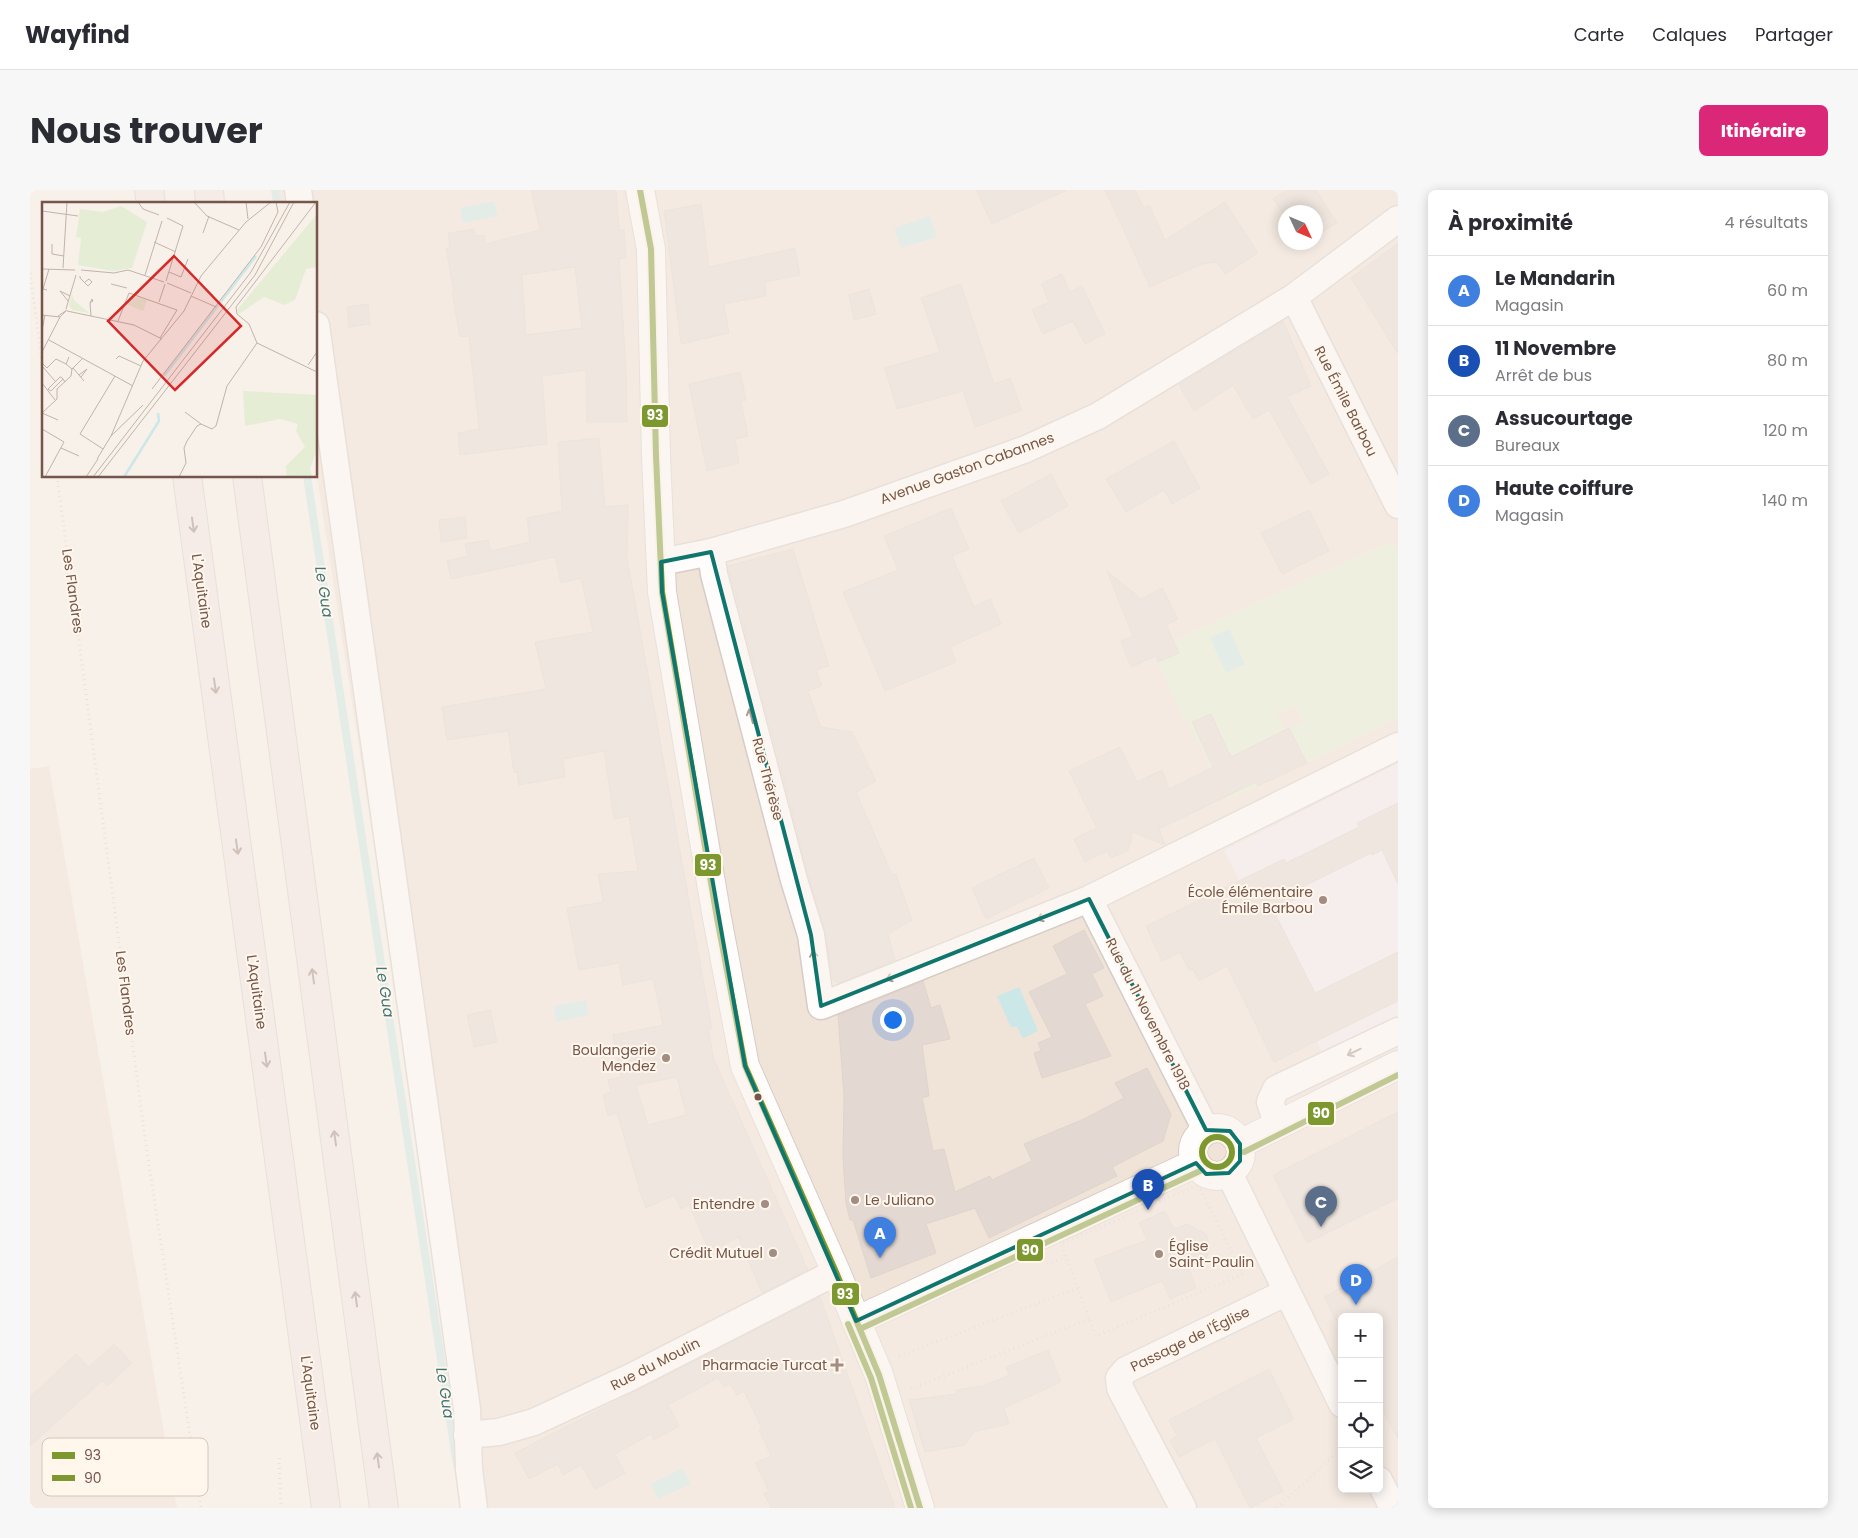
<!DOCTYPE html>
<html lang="fr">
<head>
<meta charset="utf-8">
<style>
	body { margin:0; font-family:Poppins,sans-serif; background:#f7f7f7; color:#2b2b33 }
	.controls { position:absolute; right:15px; bottom:15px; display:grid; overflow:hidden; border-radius:8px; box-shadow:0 2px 12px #0003 }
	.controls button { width:45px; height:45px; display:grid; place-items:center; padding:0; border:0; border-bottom:1px solid #e1e1e2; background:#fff; color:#2b2b33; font:25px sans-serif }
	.compass { position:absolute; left:1248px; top:15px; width:45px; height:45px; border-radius:50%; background:#fff; box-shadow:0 2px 12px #0003; rotate:134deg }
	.you { position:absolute; left:862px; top:829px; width:18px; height:18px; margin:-12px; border:4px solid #fff; border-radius:50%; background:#1a73e8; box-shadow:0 0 0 8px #1a73e833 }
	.badge { display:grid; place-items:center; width:32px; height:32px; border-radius:50%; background:#db2777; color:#fff; font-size:16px; font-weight:700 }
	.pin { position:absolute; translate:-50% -41px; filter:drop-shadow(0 1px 2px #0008) }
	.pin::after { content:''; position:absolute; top:26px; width:18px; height:15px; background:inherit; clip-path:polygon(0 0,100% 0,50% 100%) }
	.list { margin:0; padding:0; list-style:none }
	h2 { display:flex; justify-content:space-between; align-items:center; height:65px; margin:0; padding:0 20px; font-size:21px }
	h2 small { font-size:16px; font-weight:400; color:#7c7c81 }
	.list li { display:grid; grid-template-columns:32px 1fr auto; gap:15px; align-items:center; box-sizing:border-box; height:70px; padding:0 20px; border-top:1px solid #e1e1e2 }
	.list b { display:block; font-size:19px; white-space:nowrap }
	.list p { margin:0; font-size:16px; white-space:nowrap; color:#7c7c81 }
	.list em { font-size:16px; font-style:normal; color:#7c7c81 }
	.icon { flex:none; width:28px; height:28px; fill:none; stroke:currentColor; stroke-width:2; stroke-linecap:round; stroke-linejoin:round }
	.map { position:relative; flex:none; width:1368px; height:1318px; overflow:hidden; border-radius:8px }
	header { display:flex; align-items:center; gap:30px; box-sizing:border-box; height:70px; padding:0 25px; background:#fff; border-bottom:1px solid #e1e1e2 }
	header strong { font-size:24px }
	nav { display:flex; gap:28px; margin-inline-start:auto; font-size:18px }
	.intro { display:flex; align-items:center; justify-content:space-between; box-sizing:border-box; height:120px; padding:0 30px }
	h1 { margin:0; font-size:35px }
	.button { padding:12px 22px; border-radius:8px; background:#db2777; color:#fff; font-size:18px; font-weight:700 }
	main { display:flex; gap:30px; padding:0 30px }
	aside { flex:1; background:#fff; border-radius:8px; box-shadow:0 2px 12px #0003 }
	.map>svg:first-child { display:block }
</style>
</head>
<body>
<header>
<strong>Wayfind</strong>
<nav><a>Carte</a><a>Calques</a><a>Partager</a></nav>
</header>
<div class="intro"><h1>Nous trouver</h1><a class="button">Itinéraire</a></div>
<main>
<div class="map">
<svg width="1368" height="1318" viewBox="0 0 1368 1318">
	<rect width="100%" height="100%" fill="#f7f1ea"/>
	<path fill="#f0e3d8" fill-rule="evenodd" d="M243,0H1368V1318H448L389,946L286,280V14H245ZM1256,22H1286V52H1256ZM1312,1127H1349V1299H1312Z
		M19,576L147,1318H0V579Z"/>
	<path fill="#f3e9f2" d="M1368,573V844L1300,878L1194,660Z"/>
	<path fill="#e5edd5" d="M1362,351L1368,363V528L1277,573L1259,539L1273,532L1265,515L1247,524L1254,541L1212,562L1228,596L1197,610L1156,527H1153L1123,460Z"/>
	<path fill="#cce7e7" d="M464,11L468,26L433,33L430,18Z
		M900,26L907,47L871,58L864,38Z
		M1199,439L1215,474L1196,483L1180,448Z
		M989,797L1008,841L993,848L987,837H981L967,806Z
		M556,810L559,825L526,832L524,816Z
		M653,1278L661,1294L628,1309L621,1294Z"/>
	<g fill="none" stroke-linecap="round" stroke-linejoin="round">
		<path stroke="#cce7e7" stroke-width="8" d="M245,0L247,14
			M277,286L427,1275"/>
	</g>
	<path fill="#e4d9d2" stroke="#e0d4cc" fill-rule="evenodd" d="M501,0H586L589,40H594L596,68L589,69L596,179L597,232H557L556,180L512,186L517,254L430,265L428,243L449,239L439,146L430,147L422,103H424L416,58H420L418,43L444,39L445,46L454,45L456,54L510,40ZM545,77L552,138L496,145L492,85Z
		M946,0H1037L962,34Z
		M1075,0H1105L1114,18L1119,15L1135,50L1195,12L1228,63L1195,84L1187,72L1172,74L1120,97Z
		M1257,0H1286L1307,33L1286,46V22H1256V28L1243,9Z
		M671,14L679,77L765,58L770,85L735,92L736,106L694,114L699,143L651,154L634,21Z
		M1368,53V164L1321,88Z
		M1032,84L1040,102L1052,96L1075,144L1055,154L1043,131L1013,144L1002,120L1019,112L1011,94Z
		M931,94L964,194L980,188L992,220L945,237L933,201L867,219L855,178L910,162L891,108Z
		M839,99L846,124L824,130L819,105Z
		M338,114L340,134L319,137L317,117Z
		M1253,131L1281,196L1257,207L1299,284L1281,294L1239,220L1223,229L1203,195L1164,221L1149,195Z
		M710,182L716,210L711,211L718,246L705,249L709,273L677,281L659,194Z
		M569,248L575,317L598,315L597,368L682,839H678L684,870L778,1080L732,1103L708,1047L680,1062L659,1015L651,1019L644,1005L616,1018L608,997H609L587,923L578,926L573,905L581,902L578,890L591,887L583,845L633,835L623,789L593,795L589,773L549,780L537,718L573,712L568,684L608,681L599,626L584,629L574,561L533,569L535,587L489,595L487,582L484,583L478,541L417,550L412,517L516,499L505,452L563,442L551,388L531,393L525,367L421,389L417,371L438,366L435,354L458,350L461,361L500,352L497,328L532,321L528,252ZM647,887L656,925L618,935L606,895Z
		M1144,251L1170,298L1142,314L1134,300L1096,322L1076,289Z
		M1021,284L1038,316L989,343L971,311Z
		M921,318L939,359L922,366L944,417L960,409L971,434L920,457L926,472L855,501L813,402L868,380L854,346Z
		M1279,320L1299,361L1252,384L1231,343Z
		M435,327L437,348L411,352L409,330Z
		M763,359L799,476L786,480L792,496L778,501L791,537L822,542L846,591L826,602L862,685L866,684L882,730L858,744L865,770L809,793L803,790L795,741L778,683L698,376Z
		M1077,381L1111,409L1132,398L1148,429L1136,435L1149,463L1128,472L1126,466L1101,477L1091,451L1103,446Z
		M1181,524L1201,567L1259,538L1277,573L1228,596L1226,592L1129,639L1135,655L1103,642L1098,660L1081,668L1077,661L1055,672L1044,649L1067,638L1039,581L1090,557L1107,592L1132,580L1139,599L1183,577L1162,532Z
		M1368,613V694L1352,660L1342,665L1341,663L1268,699L1272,706L1243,720L1285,803L1368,762V811L1244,872L1197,776L1169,791L1163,779L1159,780L1150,762L1132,771L1116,736L1254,669L1256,673L1329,637L1327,633Z
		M1004,668L1019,698L956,729L942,698Z
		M1054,740L1074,778L1062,784L1073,806L1055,814L1081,866L1012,888L1004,863L1011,861L1008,853L1022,847L999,802L1037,784L1023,756Z
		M893,791L901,818L910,815L920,849L892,855L899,906L892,908L903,961L914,959L925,1002L960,986L962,990L1002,971L994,954L1054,929L1094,908L1085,893L1117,878L1141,924L1133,951L1082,977L1087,986L959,1048L945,1018L896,1034L906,1063L841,1088L823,1030H820L816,1013L813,967L814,906L808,825Z
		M460,820L467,852L444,857L437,825Z
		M1368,922V1008L1277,1053L1243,985Z
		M1135,1021L1144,1039L1157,1034L1176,1044L1180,1057L1175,1073L1159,1079L1166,1098L1140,1109L1132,1091L1081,1112L1064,1070L1117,1050L1109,1033Z
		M1368,1067V1249L1349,1213V1127H1312V1141L1294,1107Z
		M790,1107L865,1318H741L734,1303L739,1301L725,1273L741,1266L729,1240L732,1239L714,1201L707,1205L700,1194L694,1197L688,1188L638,1215L649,1236L624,1250L621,1244L585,1264L595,1283L565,1299L551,1275L533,1285L528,1274L499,1289L485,1263Z
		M84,1154L102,1173L77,1196L72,1191L0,1256V1207L46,1164L59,1177Z
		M1018,1160L1031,1192L974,1218L979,1234L943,1242L935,1255L895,1262L879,1210L926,1204V1200L953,1196L979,1185L976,1177Z
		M1239,1179L1264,1229L1226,1248L1253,1301L1220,1318L1185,1249L1149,1267L1140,1250L1147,1246L1139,1230Z"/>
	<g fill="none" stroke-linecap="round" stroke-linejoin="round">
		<g stroke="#d6cdc7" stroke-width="29">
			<path id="street" d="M268,0L270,14
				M1264,107L1368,315
				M286,135L437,1219L439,1279L444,1318
				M681,362L684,384L764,690L781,745L791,816L1059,709L1368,556
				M631,372L681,362L814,324L996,259L1068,226L1264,107L1368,29
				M1059,709L1176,940
				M1248,936L1240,912L1246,899L1368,841
				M1199,983L1312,1214
				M437,1245L469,1242L504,1232L601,1187L806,1082
				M1349,1290L1363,1318
				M1153,1318L1090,1198L1089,1188L1096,1180L1257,1102"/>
		</g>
		<g stroke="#d6cdc7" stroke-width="30">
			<path id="secondary" d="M610,0L621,59L626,266L632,402L687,728L715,876L806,1082L849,1185L890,1318
				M1163 962a24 24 0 1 1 48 0a24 24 0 1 1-48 0Z
				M1210,954L1368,875
				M826,1131L1166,973"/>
		</g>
		<g stroke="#d6cbc6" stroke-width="30">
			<path id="highway" d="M119,0L121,14
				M179,0L180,14
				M157,286L296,1318
				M217,286L354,1318"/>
		</g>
		<path stroke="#dad1ce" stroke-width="3" stroke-dasharray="1 4" stroke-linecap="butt" d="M0,83L14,185
			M27,286L115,948L171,1318
			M1168,995L1213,1084L1066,1146L1031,1054Z
			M1017,1074L1036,1067
			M869,1166L1048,1098
			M881,1199L1059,1129
			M249,1268L251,1318
			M1247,1318L1312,1258"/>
		<use href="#street" stroke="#fefdfc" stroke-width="26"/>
		<use href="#secondary" stroke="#fefdfc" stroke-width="28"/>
		<use href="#highway" stroke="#f1e7e4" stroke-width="28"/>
		<g stroke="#fff6ec" stroke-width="10">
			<path id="bus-1" d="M610,0L621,59L626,266L632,402L687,728L715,876L806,1082L849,1185L890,1318"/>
		</g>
		<g stroke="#fff6ec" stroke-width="10">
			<path id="bus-2" d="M1172 962a15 15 0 1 1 30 0a15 15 0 1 1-30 0Z
				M1214,962L1368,885
				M818,1134L841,1188L881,1318
				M830,1139L1170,981"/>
		</g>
		<use href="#bus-1" stroke="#7c982e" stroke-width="6"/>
		<use href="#bus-2" stroke="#7c982e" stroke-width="6"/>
	</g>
	<defs><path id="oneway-shaft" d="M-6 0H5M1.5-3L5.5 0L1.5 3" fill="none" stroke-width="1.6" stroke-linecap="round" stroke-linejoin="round" transform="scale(1.25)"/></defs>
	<g stroke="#a18980">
		<use href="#oneway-shaft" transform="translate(163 335) rotate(82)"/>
		<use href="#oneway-shaft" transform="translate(185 496) rotate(82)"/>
		<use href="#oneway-shaft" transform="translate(207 657) rotate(82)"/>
		<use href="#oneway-shaft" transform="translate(283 786) rotate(-98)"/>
		<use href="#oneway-shaft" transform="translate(236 870) rotate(82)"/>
		<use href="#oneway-shaft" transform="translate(305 948) rotate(-98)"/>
		<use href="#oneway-shaft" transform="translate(326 1109) rotate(-98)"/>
		<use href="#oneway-shaft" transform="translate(348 1270) rotate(-98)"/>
	</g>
	<g stroke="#ac9991">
		<use href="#oneway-shaft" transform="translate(721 526) rotate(-105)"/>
		<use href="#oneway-shaft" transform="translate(1014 727) rotate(158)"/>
		<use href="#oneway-shaft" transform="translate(784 768) rotate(-98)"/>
		<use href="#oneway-shaft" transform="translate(863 787) rotate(158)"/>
		<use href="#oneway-shaft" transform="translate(1324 862) rotate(154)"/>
	</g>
	<path d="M0 0H1368V1318H0ZM681,362L781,745L791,816L1059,709L1176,940L1200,941L1210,954V971L1199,983L1176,984L1166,973L826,1131L715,876L632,402L631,372Z" fill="#f7f1ea" fill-opacity=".55" fill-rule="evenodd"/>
	<path fill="none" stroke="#0f766e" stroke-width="4" stroke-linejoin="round" d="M681,362L781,745L791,816L1059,709L1176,940L1200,941L1210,954V971L1199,983L1176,984L1166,973L826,1131L715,876L632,402L631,372Z"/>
	<g fill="#a38c82" stroke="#fff6ec" stroke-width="2">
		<circle cx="1293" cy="710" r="5"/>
		<circle cx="636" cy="868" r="5"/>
		<circle cx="825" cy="1010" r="5"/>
		<circle cx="735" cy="1014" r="5"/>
		<circle cx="743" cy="1063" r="5"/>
		<circle cx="1129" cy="1064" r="5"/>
		<path d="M804.5 1167.5h5v5h5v5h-5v5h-5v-5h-5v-5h5z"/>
	</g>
	<circle fill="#76564a" stroke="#fff6ec" stroke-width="2" cx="728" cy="907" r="4.5"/>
	<g text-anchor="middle" stroke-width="4" stroke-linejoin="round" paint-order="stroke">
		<g font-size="14" fill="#76564a" stroke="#fff6ec">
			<text transform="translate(1316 211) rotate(63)" y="5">Rue Émile Barbou</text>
			<text transform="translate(937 278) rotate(-20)" y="5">Avenue Gaston Cabannes</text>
			<text transform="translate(43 401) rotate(82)" y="5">Les Flandres</text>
			<text transform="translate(172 401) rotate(82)" y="5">L'Aquitaine</text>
			<text transform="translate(738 589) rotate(75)" y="5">Rue Thérèse</text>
			<text transform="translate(227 802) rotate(82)" y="5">L'Aquitaine</text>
			<text transform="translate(96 803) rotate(83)" y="5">Les Flandres</text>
			<text transform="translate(1118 824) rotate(63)" y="5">Rue du 11 Novembre 1918</text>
			<text transform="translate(1160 1149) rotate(-26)" y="5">Passage de l'Église</text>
			<text transform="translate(625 1174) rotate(-27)" y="5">Rue du Moulin</text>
			<text transform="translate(281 1203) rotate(82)" y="5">L'Aquitaine</text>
		</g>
		<g font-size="14" fill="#76564a" stroke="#fff6ec" text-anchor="end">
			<text x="1283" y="707">École élémentaire<tspan x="1283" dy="16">Émile Barbou</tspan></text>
			<text x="626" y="865">Boulangerie<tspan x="626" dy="16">Mendez</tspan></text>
			<text x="835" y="1015" text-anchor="start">Le Juliano</text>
			<text x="725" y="1019">Entendre</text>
			<text x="1139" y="1061" text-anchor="start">Église<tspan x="1139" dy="16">Saint-Paulin</tspan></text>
			<text x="733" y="1068">Crédit Mutuel</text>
			<text x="797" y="1180">Pharmacie Turcat</text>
		</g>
		<g font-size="15" font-style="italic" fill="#3d767b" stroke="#fff6ec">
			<text transform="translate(294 402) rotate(81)" y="5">Le Gua</text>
			<text transform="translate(355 802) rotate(81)" y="5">Le Gua</text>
			<text transform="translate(415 1203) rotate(81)" y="5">Le Gua</text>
		</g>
	</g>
	<g transform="translate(12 12)">
		<rect width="275" height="275" fill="#f7f1ea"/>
		<path d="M79,4L105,20L90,66L71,69L36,63L39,36L34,35L38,7L61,10ZM275,12V65L264,67L253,98L243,103L222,95L197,112L195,108ZM30,92L32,98L47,111L30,108L27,103ZM88,93L105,98L101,109L84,102ZM201,189L275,193V248L268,267L270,275H245L244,264L263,245L254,229L256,222L238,217L203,224Z" fill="#e5edd5"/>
		<path fill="none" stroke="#cce7e7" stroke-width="2.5" d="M122,174L214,54M82,275L117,219L116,211"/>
		<path fill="none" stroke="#c3b3aa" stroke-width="1" d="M96,0L101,7L117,13M152,0L165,14L197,28M204,0L206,17M274,0L194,105L195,112L207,122L215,141L275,170M0,9L36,14M161,31L167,14M112,40L134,50M10,42V52L22,54M21,66L25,0M0,67L33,68M39,68L72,71L86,68L122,80M127,70L139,75L146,57M103,73L120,19M38,74V76L46,84L50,80L47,77L43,80M124,79L141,24L125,16M125,81L149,91M69,82L85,86M5,88L1,87L7,67M87,91L135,108L118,136M149,94L174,105M26,99L18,89L28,94M117,100L123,82M48,101L50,97L51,99L48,101L49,114M24,107L34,73M25,109L92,123L120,137M0,113L18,115L25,108L16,114M76,119L87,91M0,128L3,113M7,138L91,184M0,150L18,115M27,155L24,162L30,167M74,157L77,154L99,164M0,161L5,166L14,157L24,162M266,163L275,150M0,164L13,179M31,166L42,179M37,173L45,167L39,175M21,177L9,189L6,187L18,175H19L21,177L23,180M0,181L13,198M110,187L219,45L236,10L234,0M143,210L159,222M0,211L15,197V187L29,174L30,167L41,156M0,211L16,218M0,227L22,240L3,275M69,234L101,203M19,246L37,254M61,247L38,232L73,174M55,257L69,234L101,159L142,109L159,74L204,20L229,0M44,275L56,257M51,275L209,70L248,0M56,275L213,73L252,0M137,275L144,261L142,246L145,239L155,224L159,222L170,227L174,224L185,184L215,141"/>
		<path fill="#d62828" fill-opacity="0.15" stroke="#d62828" stroke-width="2.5" d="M132,54L199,124L133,188L66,119Z"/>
		<rect width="275" height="275" fill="none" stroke="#76564a" stroke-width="2.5"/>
	</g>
	<rect x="12" y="1248" width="166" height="58" rx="8" fill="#fff6ec" stroke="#d6c6bb" stroke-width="1"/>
	<rect x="22" y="1262" width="23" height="7" fill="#7c982e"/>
	<rect x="22" y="1285" width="23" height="6" fill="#7c982e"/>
	<g font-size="14" fill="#76564a">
		<text x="54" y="1270">93</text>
		<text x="54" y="1293">90</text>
	</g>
	<g stroke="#fff6ec" stroke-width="2">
		<rect x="611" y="214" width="28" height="24" rx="5" fill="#7c982e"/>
		<rect x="664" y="663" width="28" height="24" rx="5" fill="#7c982e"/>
		<rect x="1277" y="911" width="28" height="25" rx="5" fill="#7c982e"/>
		<rect x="986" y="1048" width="28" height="24" rx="5" fill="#7c982e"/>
		<rect x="801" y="1092" width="29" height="24" rx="5" fill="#7c982e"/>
	</g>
	<g font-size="14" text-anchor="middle" font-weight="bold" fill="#fff">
		<text x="625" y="230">93</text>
		<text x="678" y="680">93</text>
		<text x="1291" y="928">90</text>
		<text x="1000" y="1065">90</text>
		<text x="815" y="1109">93</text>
	</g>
</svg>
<div class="controls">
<button>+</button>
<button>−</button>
<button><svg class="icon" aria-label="locate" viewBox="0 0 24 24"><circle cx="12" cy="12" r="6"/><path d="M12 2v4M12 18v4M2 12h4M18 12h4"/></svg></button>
<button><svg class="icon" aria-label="layers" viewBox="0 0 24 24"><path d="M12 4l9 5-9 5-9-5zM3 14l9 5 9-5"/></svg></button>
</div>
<svg class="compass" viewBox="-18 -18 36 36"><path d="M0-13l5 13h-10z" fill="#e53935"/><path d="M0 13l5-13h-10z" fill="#7c7c81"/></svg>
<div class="you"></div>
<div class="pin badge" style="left:850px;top:1068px;background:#3f7fe0">A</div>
<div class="pin badge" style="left:1118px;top:1020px;background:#1a4fb4">B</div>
<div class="pin badge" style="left:1291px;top:1037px;background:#5c6f8a">C</div>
<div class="pin badge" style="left:1326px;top:1115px;background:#3f7fe0">D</div>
</div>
<aside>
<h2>À proximité<small>4 résultats</small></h2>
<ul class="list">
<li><span class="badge" style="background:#3f7fe0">A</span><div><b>Le Mandarin</b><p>Magasin</p></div><em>60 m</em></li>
<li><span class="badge" style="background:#1a4fb4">B</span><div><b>11 Novembre</b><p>Arrêt de bus</p></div><em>80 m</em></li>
<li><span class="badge" style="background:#5c6f8a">C</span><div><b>Assucourtage</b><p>Bureaux</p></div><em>120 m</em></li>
<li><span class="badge" style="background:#3f7fe0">D</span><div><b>Haute coiffure</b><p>Magasin</p></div><em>140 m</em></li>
</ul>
</aside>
</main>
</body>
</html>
